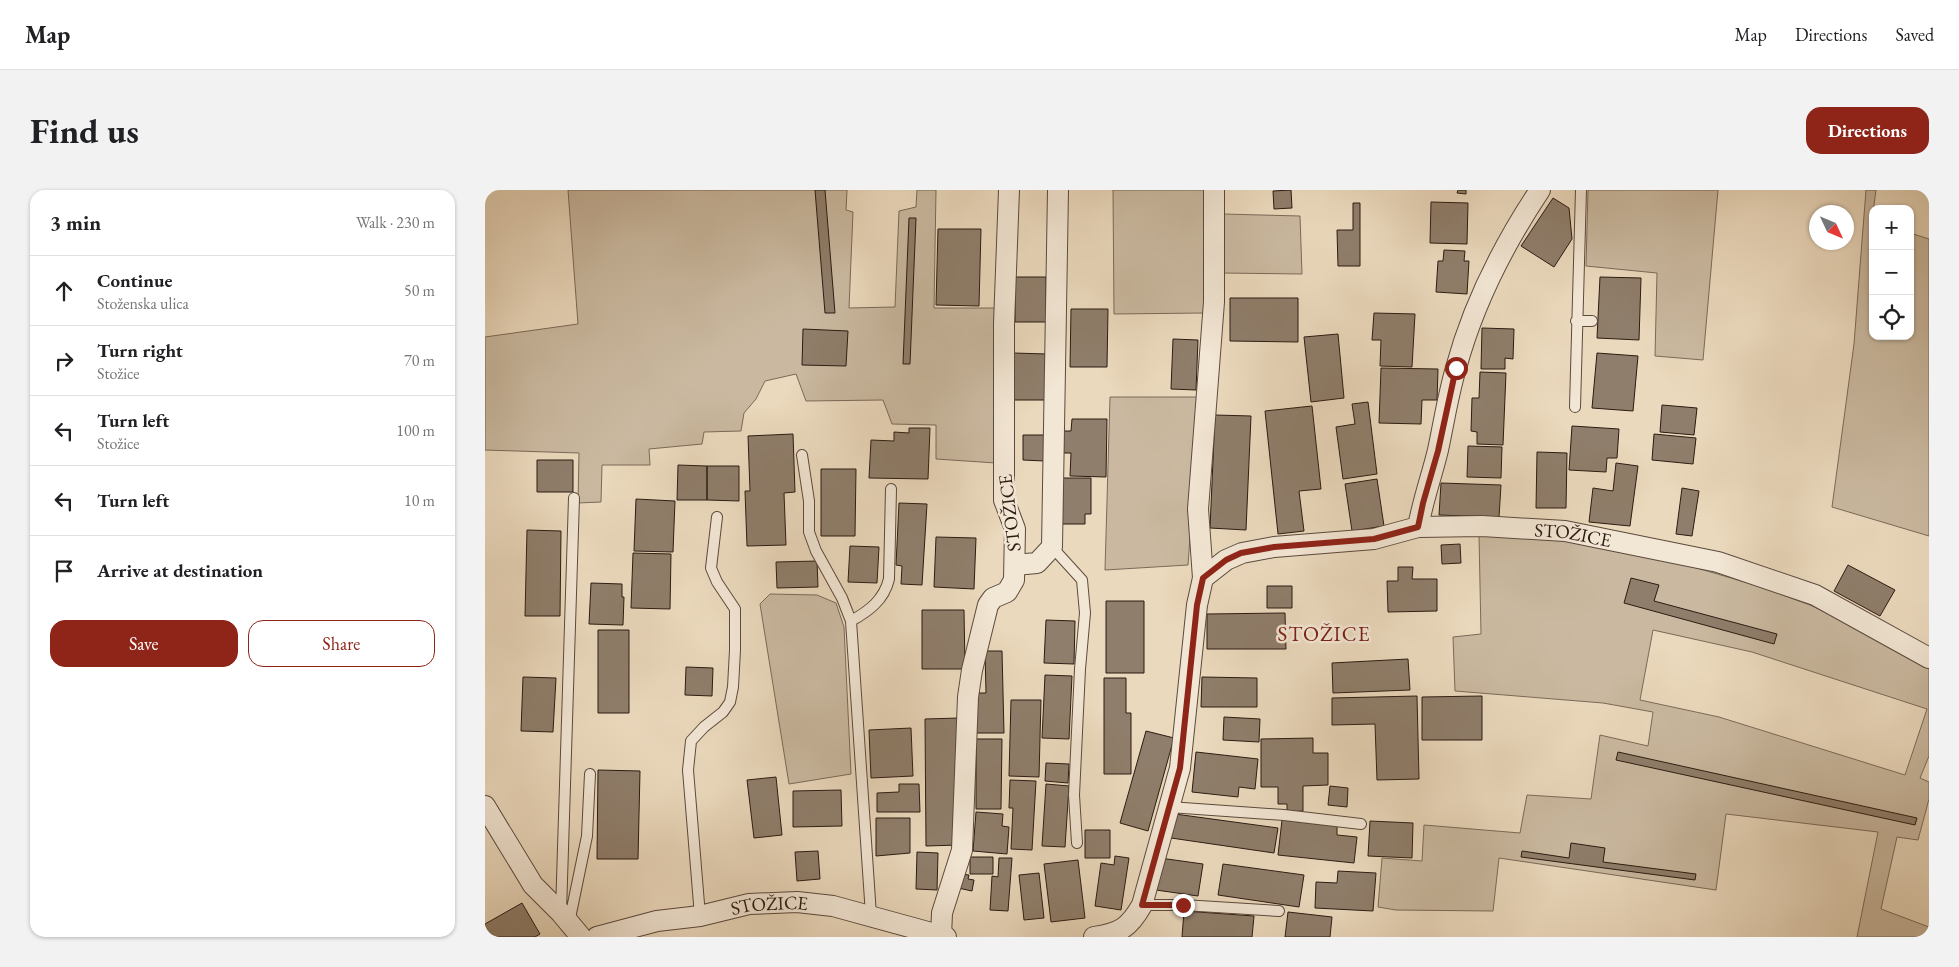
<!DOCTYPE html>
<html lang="en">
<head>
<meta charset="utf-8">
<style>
	body { margin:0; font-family:"EB Garamond",serif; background:#f2f2f2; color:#202124 }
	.controls { position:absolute; right:15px; top:15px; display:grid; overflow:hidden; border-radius:10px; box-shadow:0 1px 4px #0004 }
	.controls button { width:45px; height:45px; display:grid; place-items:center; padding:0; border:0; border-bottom:1px solid #e0e0e0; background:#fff; color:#202124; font:25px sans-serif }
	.compass { position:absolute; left:1324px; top:15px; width:45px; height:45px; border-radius:50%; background:#fff; box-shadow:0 1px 4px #0004; rotate:134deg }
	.stop { position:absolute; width:15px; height:15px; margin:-11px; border:4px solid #8f2418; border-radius:50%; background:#fff }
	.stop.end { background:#8f2418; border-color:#fff; box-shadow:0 1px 5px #0008 }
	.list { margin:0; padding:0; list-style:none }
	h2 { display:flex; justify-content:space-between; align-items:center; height:65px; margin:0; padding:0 20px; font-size:21px }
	h2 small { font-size:16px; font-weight:400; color:#757577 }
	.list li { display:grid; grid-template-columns:32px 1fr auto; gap:15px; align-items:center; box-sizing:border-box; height:70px; padding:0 20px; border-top:1px solid #e0e0e0 }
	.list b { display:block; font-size:19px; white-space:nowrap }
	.list p { margin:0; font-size:16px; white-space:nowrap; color:#757577 }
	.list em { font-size:16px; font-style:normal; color:#757577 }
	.actions { display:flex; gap:10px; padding:15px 20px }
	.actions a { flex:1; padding:11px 0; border:1px solid #8f2418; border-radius:15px; text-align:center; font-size:18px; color:#8f2418 }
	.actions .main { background:#8f2418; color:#fff }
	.icon { flex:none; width:28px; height:28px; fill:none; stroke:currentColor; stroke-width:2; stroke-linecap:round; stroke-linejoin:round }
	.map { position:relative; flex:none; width:1444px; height:747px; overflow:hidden; border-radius:15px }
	header { display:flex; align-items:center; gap:30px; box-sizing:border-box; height:70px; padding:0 25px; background:#fff; border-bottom:1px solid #e0e0e0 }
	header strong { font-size:24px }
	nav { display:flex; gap:28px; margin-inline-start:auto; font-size:18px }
	.intro { display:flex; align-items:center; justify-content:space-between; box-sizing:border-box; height:120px; padding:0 30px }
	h1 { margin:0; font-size:35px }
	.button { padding:12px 22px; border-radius:15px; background:#8f2418; color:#fff; font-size:18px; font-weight:700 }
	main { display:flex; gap:30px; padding:0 30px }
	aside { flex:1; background:#fff; border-radius:15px; box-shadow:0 1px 4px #0004 }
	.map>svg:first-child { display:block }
</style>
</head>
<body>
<header>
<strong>Map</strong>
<nav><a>Map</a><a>Directions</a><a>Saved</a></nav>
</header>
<div class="intro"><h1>Find us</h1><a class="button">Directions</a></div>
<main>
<aside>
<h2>3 min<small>Walk · 230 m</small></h2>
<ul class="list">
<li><svg class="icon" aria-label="ahead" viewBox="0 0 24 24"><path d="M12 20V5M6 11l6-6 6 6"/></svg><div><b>Continue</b><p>Stoženska ulica</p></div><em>50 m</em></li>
<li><svg class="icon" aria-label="right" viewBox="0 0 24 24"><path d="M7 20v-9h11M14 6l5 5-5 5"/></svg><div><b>Turn right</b><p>Stožice</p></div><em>70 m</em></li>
<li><svg class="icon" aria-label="left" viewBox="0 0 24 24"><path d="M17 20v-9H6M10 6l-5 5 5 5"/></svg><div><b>Turn left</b><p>Stožice</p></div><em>100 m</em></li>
<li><svg class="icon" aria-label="left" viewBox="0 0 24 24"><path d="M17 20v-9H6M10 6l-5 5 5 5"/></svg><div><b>Turn left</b></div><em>10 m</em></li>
<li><svg class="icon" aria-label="arrive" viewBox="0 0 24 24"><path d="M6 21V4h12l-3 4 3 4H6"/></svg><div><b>Arrive at destination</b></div></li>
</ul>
<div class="actions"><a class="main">Save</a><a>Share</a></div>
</aside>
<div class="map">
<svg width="1444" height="747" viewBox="0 0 1444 747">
	<rect width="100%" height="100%" fill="#ebd9bd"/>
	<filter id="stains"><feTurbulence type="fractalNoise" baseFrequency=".004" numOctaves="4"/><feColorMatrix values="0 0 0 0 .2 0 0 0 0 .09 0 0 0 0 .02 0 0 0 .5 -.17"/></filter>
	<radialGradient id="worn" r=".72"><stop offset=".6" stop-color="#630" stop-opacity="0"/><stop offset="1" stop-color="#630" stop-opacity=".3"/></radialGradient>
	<path fill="#cab9a0" stroke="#7a6a59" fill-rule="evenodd" d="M83,0H362L361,20L368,22L364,118L410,117L414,21L431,17L432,0H451L449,118H513L511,273L451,269V235L407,234L398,210L321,211L311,184L280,191L271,209L259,223L256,241L219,242L217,254L164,259L165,275H117L116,312L93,313L94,263L0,260V147L93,134Z
		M628,0H722L719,123L629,124Z
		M1103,0H1233L1218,170L1170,166L1172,83L1101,76Z
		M1381,0H1391L1387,30L1388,146H1425V43L1444,49V346L1347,317L1369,154Z
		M737,24L815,26L817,84L736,83Z
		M625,207H715L703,375L620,380Z
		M994,345L1068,347L1205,376L1270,395L1325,415L1364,433L1444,478V566L1435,588L1444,592V609L1433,650L1412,647L1396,719L1444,737V747H1372L1393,642L1241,624L1231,700L1014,668L1008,721L911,720L893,717L897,668L937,671L939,635L1035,643L1042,605L1106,609L1115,545L1163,556L1168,522L1118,513L970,501L968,447L996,444ZM1168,440L1267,462L1442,519L1420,585L1234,527L1155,510Z
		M285,404L332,405L351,413L359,437L366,584L304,594L275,414Z"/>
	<path fill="#8f7e6b" stroke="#2b1b12" d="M330,0H340L350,123H340Z
		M806,0L807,18L789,19L788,1Z
		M973,0H981V4L972,3Z
		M1068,8L1084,18L1087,49L1069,77L1036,56Z
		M946,12L983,13L982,54L945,53Z
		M868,13H875V76H853L852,40H868Z
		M424,28H431L425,174H418Z
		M453,39H496L494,116L451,115Z
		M959,60L980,61L979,71H984L982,104L951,102L953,71H958Z
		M530,87H561V132H530Z
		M1115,87L1156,88L1154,150L1112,148Z
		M745,108H813V152L745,151Z
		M586,119H623L622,177H585Z
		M889,123L930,124L927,177L895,176L896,150H887Z
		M997,138L1029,139L1028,169L1020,168V179H996Z
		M318,139L363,141L361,176L317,175Z
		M853,144L859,208L826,212L819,147Z
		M688,149L713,150L711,200L686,199Z
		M528,163L562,164L560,210H527Z
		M1112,163L1153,166L1148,221L1107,218Z
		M896,178L953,179L952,210H937L936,234L894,233Z
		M995,182L1021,183L1018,255L992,254V242L986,241L987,208H994Z
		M883,212L892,284L858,289L851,237L870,234L867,214Z
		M1177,215L1212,218L1209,245L1175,242Z
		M827,216L836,299L814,301L819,341L793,344L780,221Z
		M730,225L766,226L761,340L725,338Z
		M587,229H622L621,287L585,286L586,263H573V241H586Z
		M1087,236L1134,239L1132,268H1122L1121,282L1084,280Z
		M424,238H445L443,289L384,288L386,250L409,251V242L424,243Z
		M308,244L310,302L299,303L301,355L262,356L260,301H265L263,246Z
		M1169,244L1211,248L1208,274L1167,270Z
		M538,245H559V271L538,270Z
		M983,256L1017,257L1016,288L982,287Z
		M1052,262L1082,263L1081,318H1051Z
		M52,270H88V302H52Z
		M1131,273L1153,276L1145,336L1104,332L1108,298L1128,301Z
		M193,275L222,276V310H192Z
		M222,276H254V311L222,310Z
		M336,279H371L370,346H336Z
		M572,288H606V324H600V334H571Z
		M892,289L899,336L867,341L860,294Z
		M956,293L1016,295L1014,327L954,325Z
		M1197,298L1214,301L1207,346L1191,344Z
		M151,309L190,311L188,362L149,361Z
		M414,313L442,314L437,395L416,394L417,376L411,375Z
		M42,340L76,341L75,426H40Z
		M451,347L491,348L489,399L449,397Z
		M975,354L976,373L957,374L956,355Z
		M365,356L394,357L392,393L363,392Z
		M148,363L186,364L185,419L146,418Z
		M332,371L333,397L292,398L291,372Z
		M1363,375L1410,400L1395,426L1349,401Z
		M913,377H928L927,389H952V421L903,422L902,391H913Z
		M1146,388L1174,395L1169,411L1292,444L1289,454L1139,413Z
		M106,393L137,394V407H139L138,435L104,434Z
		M782,396H807V418H782Z
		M621,411H659V483H621Z
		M437,420H479L480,479H437Z
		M800,423L801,459H722V424Z
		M561,430L590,431L589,474L559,473Z
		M113,440H144V523H113Z
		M500,461H517L519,543H489L488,503H501Z
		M923,469L925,500L848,503L847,473Z
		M201,477L228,478L227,506L200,505Z
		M560,485L587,486L584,549L557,548Z
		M38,487L71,488L68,542L36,541Z
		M717,487L772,488V517H716Z
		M619,488H641V523H646V584H619Z
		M932,506L934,589L892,590L890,534L847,535V508Z
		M997,506V550H937V507Z
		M526,510H556L554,587L524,586Z
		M739,527L775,529L774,552L738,550Z
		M474,528V655L441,656L440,529Z
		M426,538L428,586L386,588L384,540Z
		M661,541L689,548L663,641L635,633Z
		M828,548V563H843V595L818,596V621L802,622V614H793V597H776V549Z
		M491,549H517L516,619H491Z
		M711,562L773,569L770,599L754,597L753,607L707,602Z
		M1133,562L1432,628L1430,635L1131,570Z
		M561,573L584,574L583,593L560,591Z
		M113,580L155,581L153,669H112Z
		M291,587L297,645L269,648L262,590Z
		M525,590L551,591L547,660L526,659L528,618H524Z
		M414,594H434L435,622H392V603L414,602Z
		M561,594L584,596L580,657L557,656Z
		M845,596L863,598L862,617L843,615Z
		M356,600L357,636L308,637V601Z
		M491,622L518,624L517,636L524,637L522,664L488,661Z
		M690,624L793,638L789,663L686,648Z
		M391,628H425V663L391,666Z
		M797,630L852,636V645L872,647L869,673L793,665Z
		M885,631L928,633L927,668L883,666Z
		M600,640H625V668H600Z
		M1086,653L1120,658L1118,672L1211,684L1210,690L1036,667L1037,661L1084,668Z
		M333,661L335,689L312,691L310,662Z
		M432,662L453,663L452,700L431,699Z
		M630,666L644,668L636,720L610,716L616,673L629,675Z
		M485,667H508V684H485Z
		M514,668H527L523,721L505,720L507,686L513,687Z
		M675,668L718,674L713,706L671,700Z
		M593,670L600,728L566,732L559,674Z
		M738,674L819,685L814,717L733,705Z
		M853,681L891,683L888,721L830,718L831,692L852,693Z
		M554,683L559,728L539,730L534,685Z
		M475,684L484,685L483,689L489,690L487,701L473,698Z
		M37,713L55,744L50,747H0V734Z
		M699,721L769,726L767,747H697Z
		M803,722L847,727L845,747H800Z"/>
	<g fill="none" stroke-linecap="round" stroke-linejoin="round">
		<g stroke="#5b4a3d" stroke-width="12">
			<path id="lane" d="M1091,131H1107
				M1090,217L1096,0
				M317,265L324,311V342L331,361L357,408L366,431L386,725
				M567,357L597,390L600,423L595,479L589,605L592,653
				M366,431C384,421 399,410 404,389L406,299
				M684,617L799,625L876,634
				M657,715H698L794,721
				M76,722L89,308
				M215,726L203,580L206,551L219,537L238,522L245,512L248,497L250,460V419L232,392L226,378L232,327
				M84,733L102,646L105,584"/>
		</g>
		<g stroke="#5b4a3d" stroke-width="22">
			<g id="street">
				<path d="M933,337C938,310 947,285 953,260C959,232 963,205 971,178C988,115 1019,54 1055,0"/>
				<path d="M530,375L552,373L567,357L573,0"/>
				<path d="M718,388L713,319L729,112V0"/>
				<path d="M0,616L48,695L76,723L96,747"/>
				<path d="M456,746L457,723L477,660L483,507L487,480L503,415L508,408L522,402L529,390L530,339L519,310V134L524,0"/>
				<path id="s1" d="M112,747L172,731L215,726L264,714L312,712L348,716L461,747"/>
				<path id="s2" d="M609,747C635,743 644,738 657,715L695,578L712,415L718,388L741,370L757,363L789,357L889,349L933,337L997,336L1080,341L1233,372L1330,405L1444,468"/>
			</g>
		</g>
		<use href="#lane" stroke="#f2e6d4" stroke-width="10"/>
		<use href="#street" stroke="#f2e6d4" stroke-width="20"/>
	</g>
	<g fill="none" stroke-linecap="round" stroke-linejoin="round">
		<path stroke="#8f2418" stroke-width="6" d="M698,715H657L695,578L712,415L718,388L741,370L756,363L789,357L889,349L933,337L938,313L953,261L971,178"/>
	</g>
	<g text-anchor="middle" stroke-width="5" stroke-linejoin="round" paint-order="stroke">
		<g font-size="19" fill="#2b1b12" stroke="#f2e6d4">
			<text transform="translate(524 323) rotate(-97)" y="7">STOŽICE</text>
			<text dy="7" stroke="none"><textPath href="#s2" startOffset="775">STOŽICE</textPath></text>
			<text dy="7" stroke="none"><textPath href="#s1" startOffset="176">STOŽICE</textPath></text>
		</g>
		<g font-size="21" letter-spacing="1" fill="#7a1f14" stroke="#f2e6d4">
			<text x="839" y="451">STOŽICE</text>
		</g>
	</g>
	<rect width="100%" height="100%" filter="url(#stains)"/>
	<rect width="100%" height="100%" fill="url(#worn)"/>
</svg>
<div class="controls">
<button>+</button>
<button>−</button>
<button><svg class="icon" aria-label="locate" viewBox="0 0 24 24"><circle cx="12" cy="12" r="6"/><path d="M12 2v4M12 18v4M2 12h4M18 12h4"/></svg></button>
</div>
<svg class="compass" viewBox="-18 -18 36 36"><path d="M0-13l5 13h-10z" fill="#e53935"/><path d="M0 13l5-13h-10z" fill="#757577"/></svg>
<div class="stop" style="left:971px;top:178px"></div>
<div class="stop end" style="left:698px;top:715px"></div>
</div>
</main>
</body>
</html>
